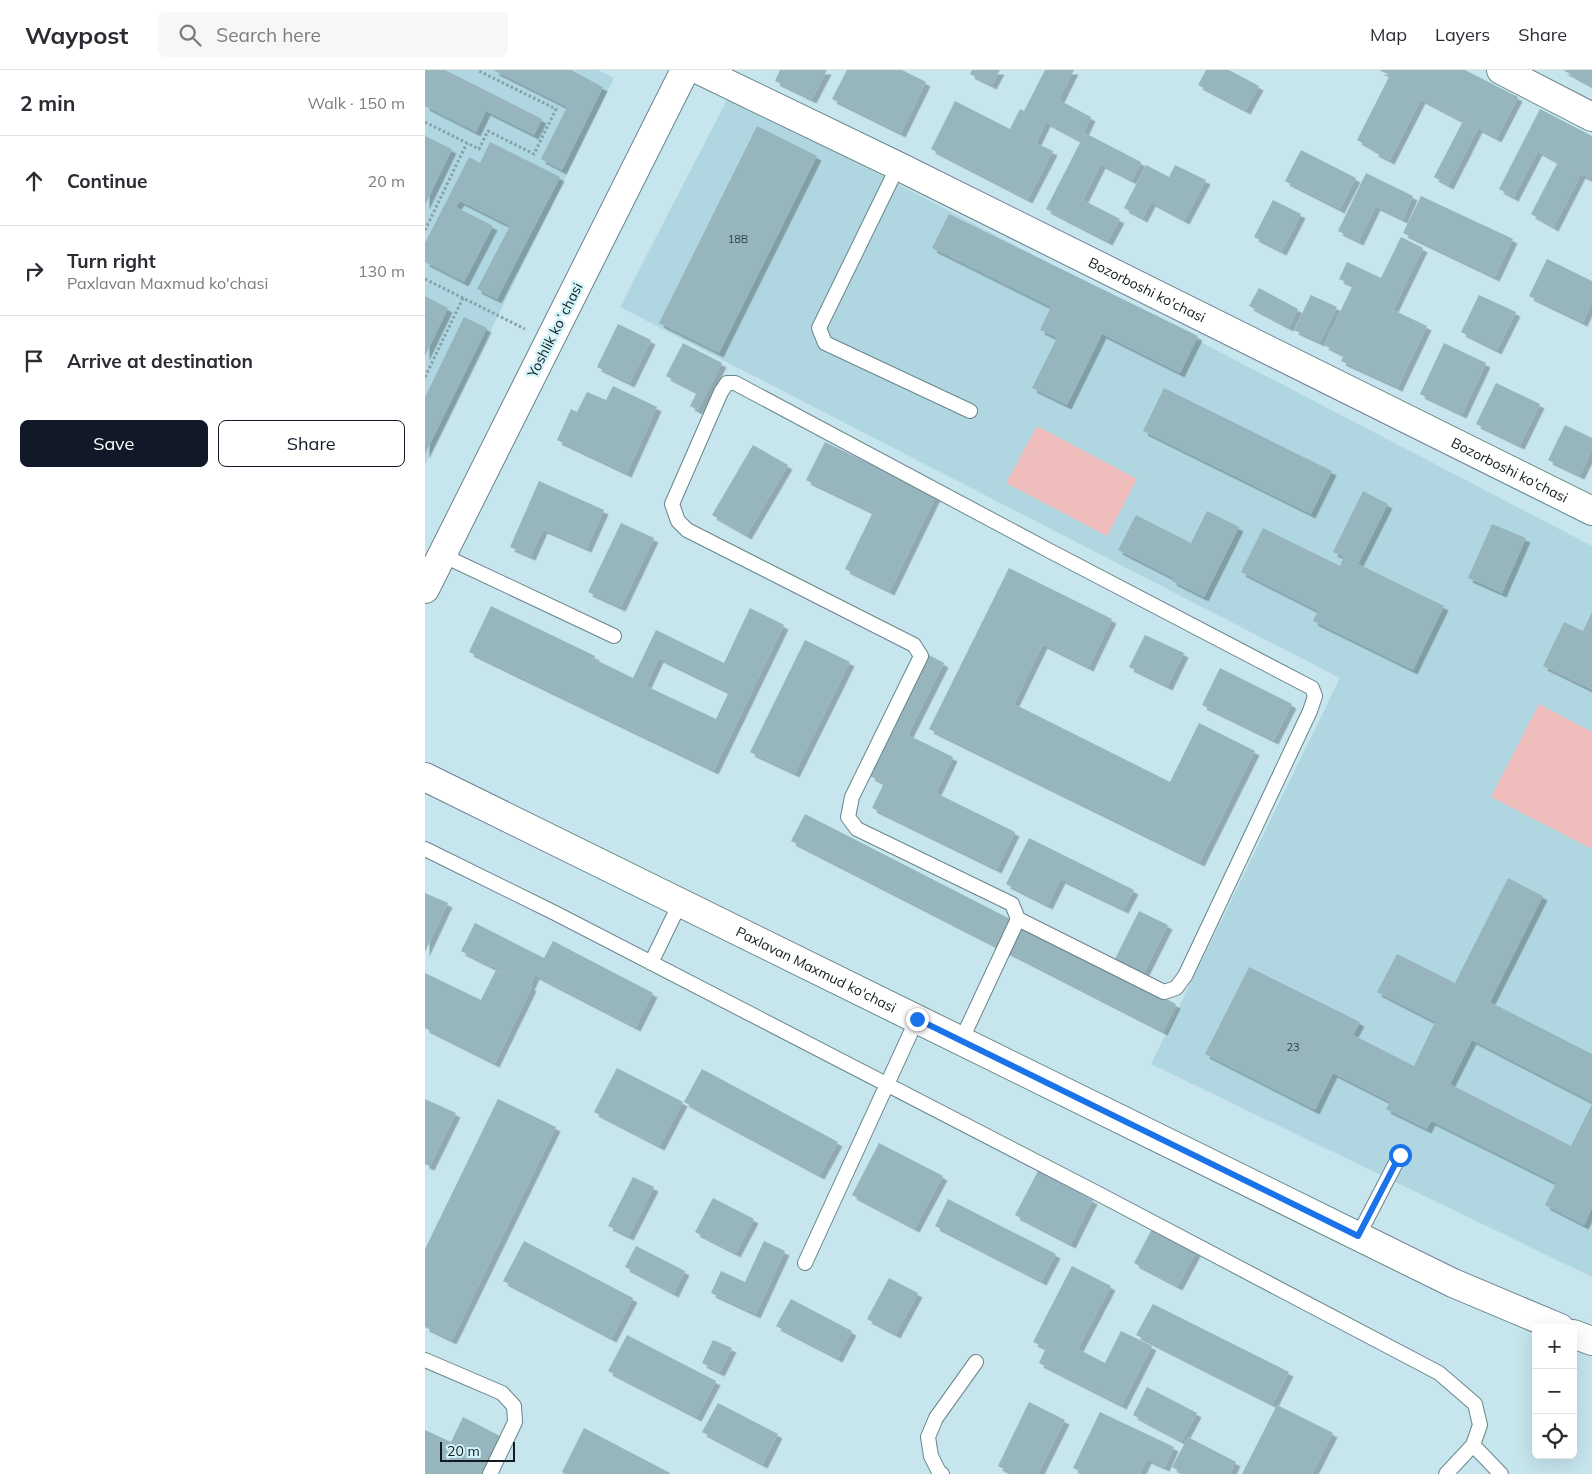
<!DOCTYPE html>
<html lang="en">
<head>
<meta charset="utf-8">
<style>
	body { margin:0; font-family:Mulish,sans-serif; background:#f7f7f7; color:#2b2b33 }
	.controls { position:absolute; right:15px; bottom:15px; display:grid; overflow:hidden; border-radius:8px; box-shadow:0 5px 20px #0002 }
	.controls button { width:45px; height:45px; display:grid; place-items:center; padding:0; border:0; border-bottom:1px solid #e1e1e2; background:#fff; color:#2b2b33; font:25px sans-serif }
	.scale { position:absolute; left:15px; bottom:12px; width:75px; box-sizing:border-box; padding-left:5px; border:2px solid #101c1e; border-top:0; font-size:14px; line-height:18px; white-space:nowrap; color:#101c1e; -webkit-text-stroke:4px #d3f3fa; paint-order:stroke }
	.stop { position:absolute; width:15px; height:15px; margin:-11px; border:4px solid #1a73e8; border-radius:50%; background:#fff }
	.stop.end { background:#1a73e8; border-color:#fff; box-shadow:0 1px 5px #0008 }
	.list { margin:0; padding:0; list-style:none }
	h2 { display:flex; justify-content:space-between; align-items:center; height:65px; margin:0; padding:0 20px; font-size:21px }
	h2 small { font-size:16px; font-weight:400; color:#7c7c81 }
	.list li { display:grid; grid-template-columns:32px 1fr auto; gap:15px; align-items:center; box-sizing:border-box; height:90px; padding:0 20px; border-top:1px solid #e1e1e2 }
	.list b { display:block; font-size:19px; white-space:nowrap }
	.list p { margin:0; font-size:16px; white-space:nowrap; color:#7c7c81 }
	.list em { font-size:16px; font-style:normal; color:#7c7c81 }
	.actions { display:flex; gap:10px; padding:15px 20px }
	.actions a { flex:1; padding:11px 0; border:1px solid #111827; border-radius:8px; text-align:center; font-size:18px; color:#111827 }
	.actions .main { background:#111827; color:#fff }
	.icon { flex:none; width:28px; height:28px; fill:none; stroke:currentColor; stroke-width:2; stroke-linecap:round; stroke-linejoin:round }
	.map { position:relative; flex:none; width:1167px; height:1404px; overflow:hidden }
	header { display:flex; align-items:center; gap:30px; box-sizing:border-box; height:70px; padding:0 25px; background:#fff; border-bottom:1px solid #e1e1e2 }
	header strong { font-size:24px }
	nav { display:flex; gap:28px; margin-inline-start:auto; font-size:18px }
	.search { width:350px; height:45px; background:#f7f7f7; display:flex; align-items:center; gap:12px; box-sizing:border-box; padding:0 18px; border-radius:8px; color:#7c7c81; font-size:19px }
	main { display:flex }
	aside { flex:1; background:#fff }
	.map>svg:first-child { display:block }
</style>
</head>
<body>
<header>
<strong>Waypost</strong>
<div class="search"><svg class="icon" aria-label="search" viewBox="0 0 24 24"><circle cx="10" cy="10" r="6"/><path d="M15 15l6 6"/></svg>Search here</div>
<nav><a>Map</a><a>Layers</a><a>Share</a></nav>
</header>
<main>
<aside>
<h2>2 min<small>Walk · 150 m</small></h2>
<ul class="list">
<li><svg class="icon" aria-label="ahead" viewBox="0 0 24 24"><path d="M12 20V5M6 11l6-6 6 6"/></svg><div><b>Continue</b></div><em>20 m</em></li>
<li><svg class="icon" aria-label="right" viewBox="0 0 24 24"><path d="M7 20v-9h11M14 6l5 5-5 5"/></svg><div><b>Turn right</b><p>Paxlavan Maxmud ko'chasi</p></div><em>130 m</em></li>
<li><svg class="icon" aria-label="arrive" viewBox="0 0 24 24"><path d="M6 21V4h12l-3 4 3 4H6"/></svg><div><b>Arrive at destination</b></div></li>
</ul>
<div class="actions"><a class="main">Save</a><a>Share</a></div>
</aside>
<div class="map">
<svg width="1167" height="1404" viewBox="0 0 1167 1404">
	<defs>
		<filter id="shadow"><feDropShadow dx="4.5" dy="4.5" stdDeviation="0" flood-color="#0004"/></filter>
	</defs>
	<rect width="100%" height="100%" fill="#c6e5ed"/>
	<path fill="#b0d7e1" d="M0,0H173L189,8L0,395Z
		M304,26L1167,476V1207L726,994L915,608L195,237Z"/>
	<path fill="#efbdbc" d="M612,356L712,409L682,466L581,413Z
		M1114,634L1167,662V779L1066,727Z"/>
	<path fill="#96b5bc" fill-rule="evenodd" filter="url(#shadow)" d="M0,0H20L117,49L109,65L61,41L51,62L0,36Z
		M68,0H146L178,17L137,100L116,89L142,37Z
		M355,0H402L387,29L350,11Z
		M422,0H477L501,12L476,63L407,29Z
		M547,0H575L567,15L545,4Z
		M620,0H649L634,30L666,47L655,70L621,52L611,73L628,81L603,129L506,79L530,31L585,59L595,39L599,41Z
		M781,0H804L834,16L821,40L773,15Z
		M954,0H1040L1093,27L1072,68L1053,58L1024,115L1009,107L1038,51L996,29L965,90L949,82L950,80L932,70L965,5Z
		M1138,0H1167V16Z
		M1115,39L1167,66V109L1156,104L1129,157L1106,144L1133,92L1113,81L1089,127L1074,119Z
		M332,56L392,86L294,283L234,253Z
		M660,63L716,92L707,110L676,94L658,130L695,149L683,171L621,139Z
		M0,66L27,79L0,135Z
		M65,72L135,107L72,229L52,219L85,156L35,131L31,137L68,156L39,212L0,192V173L44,87L55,93Z
		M876,80L931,108L915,139L860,111Z
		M721,95L744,107L750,95L781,110L760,150L726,132L718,148L699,138Z
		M941,103L988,126L978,149L951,136L934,171L913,161Z
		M996,126L1088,169L1070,207L978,163Z
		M848,130L876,144L857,181L829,167Z
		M524,144L773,266L755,303L677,264L642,335L607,318L632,268L615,260L626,237L507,178Z
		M976,167L998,178L968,240L1002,256L973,317L916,291L919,285L899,275L928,215L914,209L922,192L956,208Z
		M1122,189L1167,211V232L1158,252L1104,226Z
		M834,218L873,239L864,257L824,236Z
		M886,225L912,237L895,272L869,260Z
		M1054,225L1091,242L1072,280L1036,262Z
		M0,226L23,238L0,286Z
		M39,247L62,258L0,384V327Z
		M193,254L226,270L205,313L172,297Z
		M258,273L297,293L273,340L265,336L272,322L241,306Z
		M1019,273L1061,293L1037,344L995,324Z
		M1071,313L1115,334L1095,375L1051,354Z
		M188,316L232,337L202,403L132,370L146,339L152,342L162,322L181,330Z
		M739,318L907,401L886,444L718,361Z
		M1140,355L1167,368V380L1155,405L1123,390Z
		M400,372L511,426L465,521L420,499L448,442L381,410Z
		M328,375L363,395L322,465L287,445Z
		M114,411L179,440L162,478L118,459L106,486L85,477Z
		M938,421L963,434L933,494L1019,536L988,600L888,551L893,541L816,502L838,458L915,496L919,487L908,482Z
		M782,441L814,457L779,527L747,511L748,508L693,480L711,445L766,473Z
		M196,453L229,468L196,537L163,522Z
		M1067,454L1101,468L1077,523L1043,508Z
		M584,498L687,549L664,597L618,574L589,634L745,712L774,653L830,681L775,792L504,659Z
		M66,536L170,586L169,589L208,608L231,560L299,593L325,538L359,555L289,700L44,582ZM234,588L304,622L291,649L221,616Z
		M1167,542V620L1118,596L1139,552L1158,561Z
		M720,565L759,583L743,616L704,597Z
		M380,570L425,592L370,703L325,682Z
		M504,585L519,593L483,665L528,687L511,723L590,762L572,799L447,738L459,713L445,706Z
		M795,598L867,634L849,670L777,635Z
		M380,744L751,934L738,961L366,771Z
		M604,768L709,820L699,839L636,809L623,835L581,814Z
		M1083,808L1118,826L1065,932L1167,984V1032L1047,970L1025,1014L1146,1076L1167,1034V1138L1159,1155L1120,1135L1131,1113L1006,1051L1002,1059L961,1039L965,1032L908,1003L890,1040L780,984L824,897L935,952L928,965L989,996L1010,952L952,922L972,884L1030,913Z
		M0,823L23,833L0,882Z
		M714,841L743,855L718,905L689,891Z
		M50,853L119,888L128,871L228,923L211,957L110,905L105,916L107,917L70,993L0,958V903L56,930L71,900L86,906L36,881Z
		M192,998L258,1032L235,1076L169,1042Z
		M277,999L413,1072L395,1105L259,1032Z
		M0,1029L31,1043L5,1096L0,1094Z
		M73,1029L131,1057L27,1270L0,1257V1179Z
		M454,1073L518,1106L490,1158L427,1125Z
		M613,1101L668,1130L646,1174L590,1145Z
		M208,1107L229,1117L204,1166L183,1156Z
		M288,1128L329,1149L311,1183L270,1162Z
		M523,1129L631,1184L617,1211L510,1156Z
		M727,1159L771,1182L753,1216L709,1193Z
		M99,1171L208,1228L187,1268L78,1211Z
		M339,1171L360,1181L331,1244L286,1223L296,1201L320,1212Z
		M211,1176L260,1201L249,1223L200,1197Z
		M647,1196L686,1216L653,1279L680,1293L696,1261L727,1276L697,1335L614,1293L621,1278L608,1272Z
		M464,1208L493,1223L471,1264L442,1249Z
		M366,1229L427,1261L413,1288L351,1256Z
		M728,1234L864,1302L848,1334L711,1265Z
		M202,1265L291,1311L272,1347L183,1301Z
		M288,1270L307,1278L295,1302L277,1293Z
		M722,1317L772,1343L757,1371L708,1345Z
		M604,1332L640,1350L613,1404H589L573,1396Z
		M293,1333L353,1364L338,1394L277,1362Z
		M852,1335L908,1363L887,1404H817Z
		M675,1342L749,1377L740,1397L722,1389L715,1404H661L648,1398Z
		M38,1347L77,1367L58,1404H0V1360L26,1372Z
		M159,1358L245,1403L244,1404H140L137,1402Z
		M763,1367L811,1392L805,1404H760L747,1397Z"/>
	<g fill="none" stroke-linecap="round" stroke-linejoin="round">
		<g stroke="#68858c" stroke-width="16">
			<path id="lane" d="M473,96L394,258L400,273L545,341
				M17,485L189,566
				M0,779L130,843L672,1123L1014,1303L1050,1334L1055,1355L1048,1375L1021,1404
				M226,893L255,833
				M536,971L593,849L587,834L432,759L423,747L427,727L496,586L489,575L262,460L253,451L247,434L296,322L302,313H310L623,480L887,618L890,626L885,641L760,906L751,918L739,922L593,849
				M933,1166L975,1085
				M380,1193L492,949
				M0,1290L77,1323L89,1336L90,1352L65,1404
				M1048,1375L1076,1404
				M517,1404L514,1402L506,1386L503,1367L511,1348L551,1292"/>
		</g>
		<g stroke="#68858c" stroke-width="30">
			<g id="street">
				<path id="s1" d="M274,0L473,96L1167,441"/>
				<path d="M1076,0L1167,47"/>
				<path id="s2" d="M0,707L1028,1213L1135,1258"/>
				<path d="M1148,1264L1167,1271"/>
			</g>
		</g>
		<g stroke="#68858c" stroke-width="30">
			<path id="secondary" d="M0,519L260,0"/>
		</g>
		<path stroke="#87a0a6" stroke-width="3" stroke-dasharray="2.5 2.5" stroke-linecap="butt" d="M0,52L54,79L63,61L109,84L131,39L52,0
			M0,160L42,73
			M0,209L100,259
			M0,307L38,228"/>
		<use href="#lane" stroke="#fff" stroke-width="14"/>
		<use href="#street" stroke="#fff" stroke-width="28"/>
		<use href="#secondary" stroke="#fff" stroke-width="28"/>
	</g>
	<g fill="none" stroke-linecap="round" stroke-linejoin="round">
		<path stroke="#1a73e8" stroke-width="6" d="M492,949L933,1166L975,1085"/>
	</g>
	<g text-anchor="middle" stroke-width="5" stroke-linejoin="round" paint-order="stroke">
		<g font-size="11" fill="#324246">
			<text x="313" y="173">18B</text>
			<text x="868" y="981">23</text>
		</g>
		<g font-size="14" fill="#101c1e" stroke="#d3f3fa">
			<text dy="5" stroke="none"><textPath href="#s1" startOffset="499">Bozorboshi ko'chasi</textPath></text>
			<text transform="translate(130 260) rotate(-63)" y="5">Yoshlik koʻchasi</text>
			<text dy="5" stroke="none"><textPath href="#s1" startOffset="904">Bozorboshi ko'chasi</textPath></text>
			<text dy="5" stroke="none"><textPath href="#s2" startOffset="436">Paxlavan Maxmud ko'chasi</textPath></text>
		</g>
	</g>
</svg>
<div class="controls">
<button>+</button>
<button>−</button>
<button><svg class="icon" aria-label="locate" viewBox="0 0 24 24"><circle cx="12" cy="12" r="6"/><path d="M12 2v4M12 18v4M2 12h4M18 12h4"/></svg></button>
</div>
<div class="scale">20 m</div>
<div class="stop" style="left:975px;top:1085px"></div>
<div class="stop end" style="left:492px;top:949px"></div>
</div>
</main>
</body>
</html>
